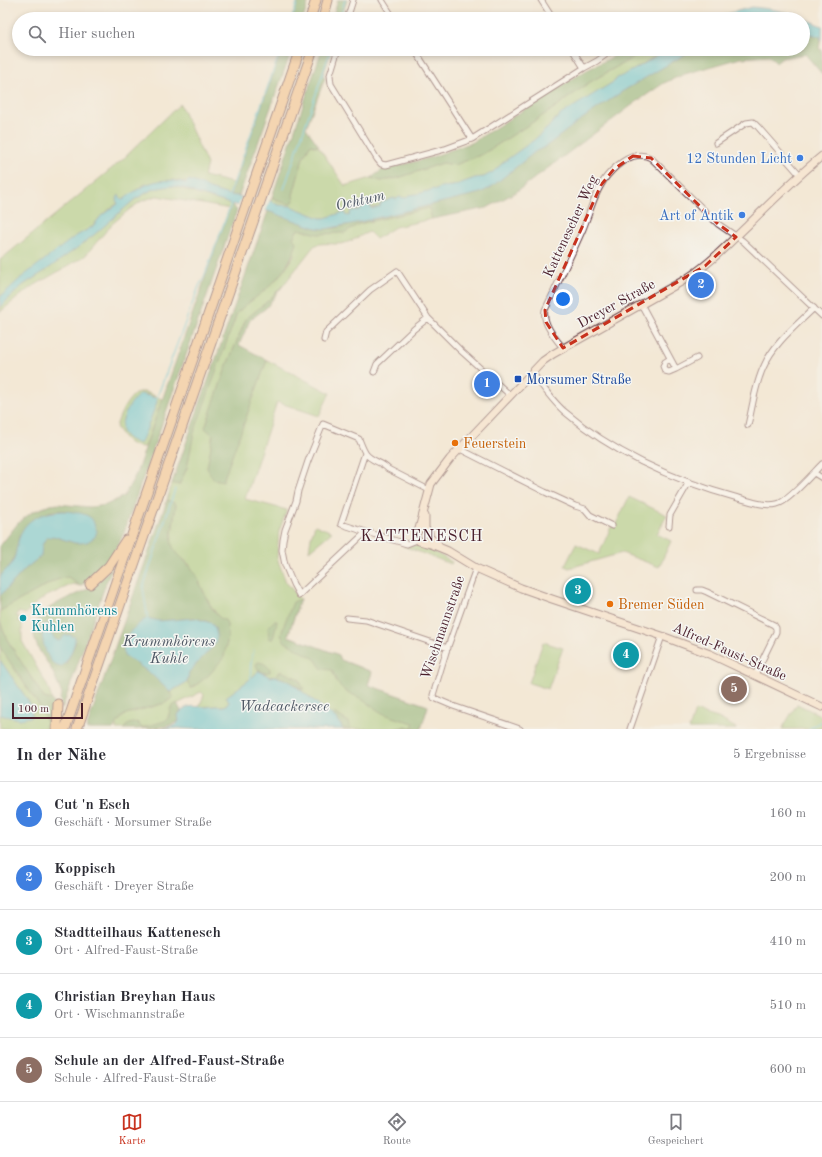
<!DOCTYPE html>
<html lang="de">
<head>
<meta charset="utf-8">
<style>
	body { margin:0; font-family:"Old Standard TT",serif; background:#f2f2f3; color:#2b2b33 }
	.scale { position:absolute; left:12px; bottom:10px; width:71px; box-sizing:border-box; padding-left:4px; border:2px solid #4a1f2b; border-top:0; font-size:11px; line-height:14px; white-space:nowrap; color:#4a1f2b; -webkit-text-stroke:3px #f6f6f2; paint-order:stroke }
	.you { position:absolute; left:563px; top:299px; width:14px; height:14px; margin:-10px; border:3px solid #fff; border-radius:50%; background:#1a73e8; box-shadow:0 0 0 6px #1a73e833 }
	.badge { display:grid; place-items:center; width:26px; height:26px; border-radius:50%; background:#c8321e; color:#fff; font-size:13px; font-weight:700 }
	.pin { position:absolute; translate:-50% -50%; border:2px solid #fff; box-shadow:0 1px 4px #0006 }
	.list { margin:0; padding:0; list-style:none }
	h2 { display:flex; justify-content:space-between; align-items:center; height:52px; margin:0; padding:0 16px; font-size:17px }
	h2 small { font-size:13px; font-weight:400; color:#7c7c81 }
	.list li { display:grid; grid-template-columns:26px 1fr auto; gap:12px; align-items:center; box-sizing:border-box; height:64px; padding:0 16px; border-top:1px solid #e1e1e2 }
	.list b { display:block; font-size:15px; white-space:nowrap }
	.list p { margin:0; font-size:13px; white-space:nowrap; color:#7c7c81 }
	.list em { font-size:13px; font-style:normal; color:#7c7c81 }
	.icon { flex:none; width:22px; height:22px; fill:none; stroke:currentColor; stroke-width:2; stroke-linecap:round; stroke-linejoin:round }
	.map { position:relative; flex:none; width:822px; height:729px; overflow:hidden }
	.search { position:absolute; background:#fff; box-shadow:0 2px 6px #0003; left:12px; right:12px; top:12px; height:44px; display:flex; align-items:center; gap:10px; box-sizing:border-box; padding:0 14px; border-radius:22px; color:#7c7c81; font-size:15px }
	.sheet { height:372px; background:#fff }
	nav { display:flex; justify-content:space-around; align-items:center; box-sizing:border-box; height:56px; border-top:1px solid #e1e1e2; background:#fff; font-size:11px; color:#7c7c81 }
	nav a { display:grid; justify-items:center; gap:2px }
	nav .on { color:#c8321e }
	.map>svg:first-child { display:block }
</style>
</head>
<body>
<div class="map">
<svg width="822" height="729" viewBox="0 0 822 729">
	<rect width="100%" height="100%" fill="#f6f6f2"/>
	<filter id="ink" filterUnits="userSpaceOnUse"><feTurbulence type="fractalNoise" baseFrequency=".025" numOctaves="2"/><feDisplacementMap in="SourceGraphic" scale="8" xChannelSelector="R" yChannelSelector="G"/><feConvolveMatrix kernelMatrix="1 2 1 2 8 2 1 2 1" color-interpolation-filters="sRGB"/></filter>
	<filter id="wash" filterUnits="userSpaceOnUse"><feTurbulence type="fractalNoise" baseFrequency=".012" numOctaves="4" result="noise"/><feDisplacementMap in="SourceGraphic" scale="16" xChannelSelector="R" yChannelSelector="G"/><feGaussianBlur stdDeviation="0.9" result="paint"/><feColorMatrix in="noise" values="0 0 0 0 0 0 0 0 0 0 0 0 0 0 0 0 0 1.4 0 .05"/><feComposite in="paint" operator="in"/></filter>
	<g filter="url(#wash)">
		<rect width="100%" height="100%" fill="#f3e8d6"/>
		<path fill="#9bc876" stroke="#727450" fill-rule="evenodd" d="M648,49H662L663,51L624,76L617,78L615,81L561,115L557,119H555L551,125L534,140L505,161L493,172L484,177L475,178L453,186L441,187L437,190L432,189L429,191L423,192L422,193L406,198L400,197L396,200L393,198L383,202L379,205L381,206L379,207L354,210L350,216H345V212L325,218H320L290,206L278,205L271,201L272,197L280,202L293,195L303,158L310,145L319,147L345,186L371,178L381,181L398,178L443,163L455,165L483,154L550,111L590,82Z
			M180,104L207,164L204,176L233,183L229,195L209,189L203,185L173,180L145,184L123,200L121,199L120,196L118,203L102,215L92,227L73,238L0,297V260L122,160Z
			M166,186C178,186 186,190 197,194C208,197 220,201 231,204L230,209L157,196L142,201L130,209L112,224L85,256L30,288L0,312L1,306L23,285L45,271L95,234L134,200L153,189Z
			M429,208L432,219L395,227L376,239L369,232C361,235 353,241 345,243C335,246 323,241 314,246L285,283L269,300L246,319L227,365L219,388L210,453L207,468L223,480L267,360L330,393L319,416L277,402L245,499L287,510L279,531L277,558L286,582L300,599L288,636L339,655L341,660L372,672L368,685L428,706L421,729H343L337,719L289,681L275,676L270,677L259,671L249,680L226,697L229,702L227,705C222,707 219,705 213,706C208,706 204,707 199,707L204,695L201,692L171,707L168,718L166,721L142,728L129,724L123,729H116V724L126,714L165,703L173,697L170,692L187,682L191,689L198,684L224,657L228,637L220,619L209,603L196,575L189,564L175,552L171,544L176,504L167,500L172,483L179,485L187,468L193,433L237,312L274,282L285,269L294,255L293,238L298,229L305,231L353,227L359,224Z
			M138,392H146L162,399L145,447C129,447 125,440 116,427C119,416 127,398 138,392ZM146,394L156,398L157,402L146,431Z
			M629,497L667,515L657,534L671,541L659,567L622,553L569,568L565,566L576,544L599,554L611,527L615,526Z
			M315,525L332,532L309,551L311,537Z
			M404,545C409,547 412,545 416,545C429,548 441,556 452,562L451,564L403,546Z
			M68,577L80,586L73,584L45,597L31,607L26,614L18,612L16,616L19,617L18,621L22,622V641L48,687L52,700L44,698L6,638L0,621V611L56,580Z
			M543,642L563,648L548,689L529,683Z
			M0,647L42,710L46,720V729H7L0,728V715L20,719L29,702L0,660Z
			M797,704L822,716V729H782Z
			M695,711L718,718L736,728V729H689Z"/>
		<path fill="#7cac67" stroke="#636649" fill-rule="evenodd" d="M299,0H309L303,19H292Z
			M338,0H347L341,19H332Z
			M803,30L808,33L821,37L819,49L822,50V74L805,54L782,58L776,63L769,56L741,58L685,74L664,83L635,103L516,192L487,208L432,219L429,208L359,224L344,233L318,234L298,229L293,238L297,243C291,264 276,282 259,295C251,301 244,306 237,313L194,433L187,468L179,485L172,483L268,211L316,228H334L480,193L490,188L536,151L545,147L579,121L623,91L694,49H803Z
			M282,49H292L239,196L230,195Z
			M322,49H332L323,76L325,78L306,128L319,146L310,145L303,158L293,195L294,201L290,204L281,202L272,197Z
			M628,49H648L590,82L550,111L483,154L455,165L443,163L398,178L381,181L371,178L382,170L429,158L473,142L585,71Z
			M231,204L237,210L123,535C114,555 100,575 80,586L68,577L56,580L0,611V596L25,569L41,556L42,545L46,538L53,536L75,543L87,542L92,520C82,514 60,508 49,512C44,514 25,532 19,536L16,552L12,563L0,578V546L18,523L32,512L50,505L58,504L90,507L106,505L124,496L136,474Z
			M285,283L266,308L250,320L239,345L267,360L223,481L213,479L207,468L213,435L205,428L227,365L246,319L269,300Z
			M167,500L176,504C175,513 170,536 172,544C173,553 191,564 196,575C202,586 212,618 225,620L227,624L228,637L224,657L209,675L191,689L187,682L189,672L215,644V628L211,623L203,620L195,618L159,621L147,618L124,655C141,667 162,679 173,697L165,703L126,714L122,717L113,729H86Z
			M113,566L106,583L62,709L60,697L62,695C59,686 55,676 50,667C45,659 39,652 36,643C23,609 73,598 93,586C100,581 107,572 113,566ZM42,626L54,638L58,641L61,640L76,642L66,664Z
			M300,599L288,636L339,655L341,660L372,672L368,685L428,706L421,729H395L406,726L412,728L414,723L395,718L382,713L358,697L345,691L337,683L332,670L322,669L315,659L285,642L281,635L285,622L293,602Z
			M0,621L6,638L44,698L52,700L54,704V729H46V720L42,710L0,647Z
			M274,621H277V622L273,639H271L269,638L268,627Z
			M258,662C264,663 266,664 270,669V672L265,673C260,671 257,670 256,664Z
			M281,671L299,679L303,688V690L289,681L275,676Z
			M177,703L181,711L178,715L179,721C168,729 138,729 123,729L129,724L137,722L142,728L165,721L168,718L171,707Z
			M334,713L349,722L351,729H343L337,719L332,715Z"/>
		<path fill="#58c3d2" stroke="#51717e" d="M752,7L771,9L793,14L822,26V39H820L821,37L808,33L803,30V19H713L719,16Z
			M666,49H694L623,91L579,121L545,147L536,151L490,188L480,193L351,224L325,229L316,228L268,211L231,204L195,193L187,189L172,186L153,189L134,200L95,234L77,248L45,271L23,285L0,307V297L22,277L73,238L92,227L102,215L118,204L116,200L119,195L121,199L123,200C145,183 158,176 186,183L189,180L203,185L209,189L229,195L271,201L278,205L290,206L320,218H325L345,212V215L349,216L351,211L359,210L366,204L370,205L372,209L381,206L379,205L383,202L394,198L396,199L400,197L406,198L409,195L422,193L423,192L429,191L432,189L437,190L440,187L453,186L475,178L484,177L493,172L505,161L534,140L551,125L555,119H557L560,115L615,81L617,78C634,71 650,60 666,49Z
			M141,394L156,398L157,402L146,431L140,444C133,442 125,438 122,431C119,422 132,397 141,394Z
			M63,511C72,512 85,512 92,519C94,522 95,528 97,531L95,537L87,542L81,543H75L53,536L46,538L42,545L41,556L25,569L0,596C0,591 0,582 0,578C2,572 9,568 12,563C17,554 16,544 20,536C26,517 46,512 63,511Z
			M147,618L159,621L195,618L211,623L215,628L217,636L215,644L189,672L187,682L170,692L150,673L124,655C120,638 135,626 147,618Z
			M46,623C52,630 49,636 58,641L61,640L65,635H70L75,637C76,645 67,663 61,667C46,665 41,638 42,626Z
			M0,660L29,702L32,713L31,717L20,719L0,715Z
			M259,671L270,677L275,676L289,681L337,719L343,729H192L179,728L162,729L176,725L179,721L178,715C187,703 193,707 206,707C209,707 212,706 215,706C220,706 222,707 227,705L229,702L226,697L249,680Z"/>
		<path fill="#f3e8d6" d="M243,194L270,199L265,213L238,207Z"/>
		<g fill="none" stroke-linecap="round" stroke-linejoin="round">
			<path stroke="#58c3d2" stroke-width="1.5" d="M294,13L298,0
				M291,19L293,14
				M340,19L345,0
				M284,189L331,49
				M229,196L281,49
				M156,400L199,286L204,277L231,204
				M148,620L143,588L175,489
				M251,679C250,669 250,660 254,651
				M809,729L822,721"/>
		</g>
	</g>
	<g filter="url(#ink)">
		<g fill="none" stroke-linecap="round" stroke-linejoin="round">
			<g stroke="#633d45" stroke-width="7">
				<path id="street" d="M382,0L394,19
					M541,0L553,19
					M347,19L353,0
					M338,49L330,75L331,84L377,159L381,164L386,165L445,149L472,139L584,68
					M414,49L472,139
					M572,49L584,68L597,61L614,49
					M716,143L746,123L753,122L758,127L800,175
					M641,304L676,369L697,358
					M324,340L326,332L370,290L397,271L428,318L460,350L510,395
					M563,348C555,338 542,323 545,310C558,283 571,256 583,229C590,212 595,191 607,176C617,164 635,149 651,158L718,224L743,241L822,316
					M670,359L665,362L663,366L665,371L669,372L676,369
					M374,372L377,364L414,329L428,318
					M532,372C542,386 552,401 565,412C614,454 676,481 738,498C750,501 765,507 777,504C788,502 813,473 822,464
					M748,425C753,405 755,384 764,366C774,343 797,325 814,308
					M460,449L545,492L575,506L585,509L590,515L612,526
					M365,453L341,524L366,532
					M814,473L822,478
					M669,526L670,515L689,482
					M417,540L407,544L366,532L299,595L293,584L285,565L282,550L283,540L285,530L296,501L298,491L308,461L323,424L359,439C361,444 363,450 366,454C371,461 382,462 388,469L429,490
					M476,568L446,652L433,695L434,698L453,706L520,729
					M697,590H702L707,592L774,625L776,628V632L755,675
					M347,618L366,620L448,648
					M630,729L662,636"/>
			</g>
			<g stroke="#633d45" stroke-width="9">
				<path id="secondary" d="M822,156C795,178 771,202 747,226C726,246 707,267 681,282L553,354L543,361L450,459L431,484L419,529L416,534V537L419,541L431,544L448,551L476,568L521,588L552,599L662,636L710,654L822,707
					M425,516V529L429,533V537L438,544"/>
			</g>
			<g stroke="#633d45" stroke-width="11">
				<path id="highway" d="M310,19L316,0
					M323,19L328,0
					M90,584L109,566L126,540
					M57,729L58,704
					M65,729L300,49
					M77,729L313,49"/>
			</g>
			<use href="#street" stroke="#fff" stroke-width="5"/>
			<use href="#secondary" stroke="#fbe5cf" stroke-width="7"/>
			<use href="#highway" stroke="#f5be86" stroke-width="9"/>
		</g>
	</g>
	<path d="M0 0H822V729H0ZM633,156L651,158L718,224L736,237L705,266L563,348L546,322L545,310L601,185L614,169Z" fill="#f3e8d6" fill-opacity=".55" fill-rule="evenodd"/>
	<path fill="none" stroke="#c8321e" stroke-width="3" stroke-dasharray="8 5" stroke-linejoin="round" d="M633,156L651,158L718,224L736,237L705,266L563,348L546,322L545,310L601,185L614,169Z"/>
	<g fill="#3f7fe0" stroke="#f6f6f2" stroke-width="1.5">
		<circle cx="800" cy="158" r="4"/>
		<circle cx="742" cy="215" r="4"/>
	</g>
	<rect fill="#1a4fb4" stroke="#f6f6f2" stroke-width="1.5" x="514" y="375" width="8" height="8" rx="2"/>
	<g fill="#e8710a" stroke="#f6f6f2" stroke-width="1.5">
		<circle cx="455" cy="443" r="4"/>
		<circle cx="610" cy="604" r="4"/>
	</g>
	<circle fill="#0f9aa8" stroke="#f6f6f2" stroke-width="1.5" cx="23" cy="618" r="4"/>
	<g text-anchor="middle" stroke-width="3" stroke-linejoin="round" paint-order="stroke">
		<g font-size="14" fill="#366cbe" stroke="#f6f6f2" text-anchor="end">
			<text x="792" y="163">12 Stunden Licht</text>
			<text x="734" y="220">Art of Antik</text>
		</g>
		<g font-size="14" fill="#4a1f2b" stroke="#f6f6f2">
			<text transform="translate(570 226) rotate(-65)" y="5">Kattenescher Weg</text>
			<text transform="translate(616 303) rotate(-29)" y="5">Dreyer Straße</text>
			<text transform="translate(442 627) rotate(-71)" y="5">Wischmannstraße</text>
			<text transform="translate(730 651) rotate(24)" y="5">Alfred-Faust-Straße</text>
		</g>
		<g font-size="14" fill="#164399" stroke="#f6f6f2" text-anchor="start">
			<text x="526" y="384">Morsumer Straße</text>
		</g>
		<g font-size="14" fill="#c56008" stroke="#f6f6f2" text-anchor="start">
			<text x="463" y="448">Feuerstein</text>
			<text x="618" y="609">Bremer Süden</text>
		</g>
		<g font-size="14" fill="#0d838f" stroke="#f6f6f2" text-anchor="start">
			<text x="31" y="615">Krummhörens<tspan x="31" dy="16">Kuhlen</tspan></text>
		</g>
		<g font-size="15" font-style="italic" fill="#4f5865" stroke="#f6f6f2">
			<text transform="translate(360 200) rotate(-13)" y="5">Ochtum</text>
			<text x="169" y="646">Krummhörens<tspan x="169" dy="17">Kuhle</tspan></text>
			<text x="284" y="711">Wadeackersee</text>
		</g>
		<g font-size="16" letter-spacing="1" fill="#4a1f2b" stroke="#f6f6f2">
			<text x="422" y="541">KATTENESCH</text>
		</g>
	</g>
</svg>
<div class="scale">100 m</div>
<div class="you"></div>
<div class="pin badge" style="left:487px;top:384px;background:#3f7fe0">1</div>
<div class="pin badge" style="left:701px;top:285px;background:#3f7fe0">2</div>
<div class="pin badge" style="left:578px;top:591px;background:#0f9aa8">3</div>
<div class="pin badge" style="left:626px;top:655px;background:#0f9aa8">4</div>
<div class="pin badge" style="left:734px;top:689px;background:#8d6e63">5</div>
<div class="search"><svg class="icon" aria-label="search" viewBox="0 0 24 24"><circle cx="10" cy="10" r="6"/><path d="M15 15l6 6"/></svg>Hier suchen</div>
</div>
<section class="sheet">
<h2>In der Nähe<small>5 Ergebnisse</small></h2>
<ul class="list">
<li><span class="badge" style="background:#3f7fe0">1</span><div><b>Cut 'n Esch</b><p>Geschäft · Morsumer Straße</p></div><em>160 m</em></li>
<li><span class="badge" style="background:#3f7fe0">2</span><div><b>Koppisch</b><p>Geschäft · Dreyer Straße</p></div><em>200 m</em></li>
<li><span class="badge" style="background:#0f9aa8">3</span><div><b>Stadtteilhaus Kattenesch</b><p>Ort · Alfred-Faust-Straße</p></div><em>410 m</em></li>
<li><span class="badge" style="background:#0f9aa8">4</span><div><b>Christian Breyhan Haus</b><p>Ort · Wischmannstraße</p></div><em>510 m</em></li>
<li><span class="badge" style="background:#8d6e63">5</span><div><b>Schule an der Alfred-Faust-Straße</b><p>Schule · Alfred-Faust-Straße</p></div><em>600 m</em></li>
</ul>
</section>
<nav>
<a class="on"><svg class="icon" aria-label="map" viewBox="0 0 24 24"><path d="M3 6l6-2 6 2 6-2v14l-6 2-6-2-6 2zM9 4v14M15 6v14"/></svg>Karte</a>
<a><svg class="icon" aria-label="directions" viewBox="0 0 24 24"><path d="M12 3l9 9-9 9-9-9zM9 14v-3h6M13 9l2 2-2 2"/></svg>Route</a>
<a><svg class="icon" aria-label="saved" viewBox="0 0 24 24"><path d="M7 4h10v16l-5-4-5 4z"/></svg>Gespeichert</a>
</nav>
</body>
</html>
